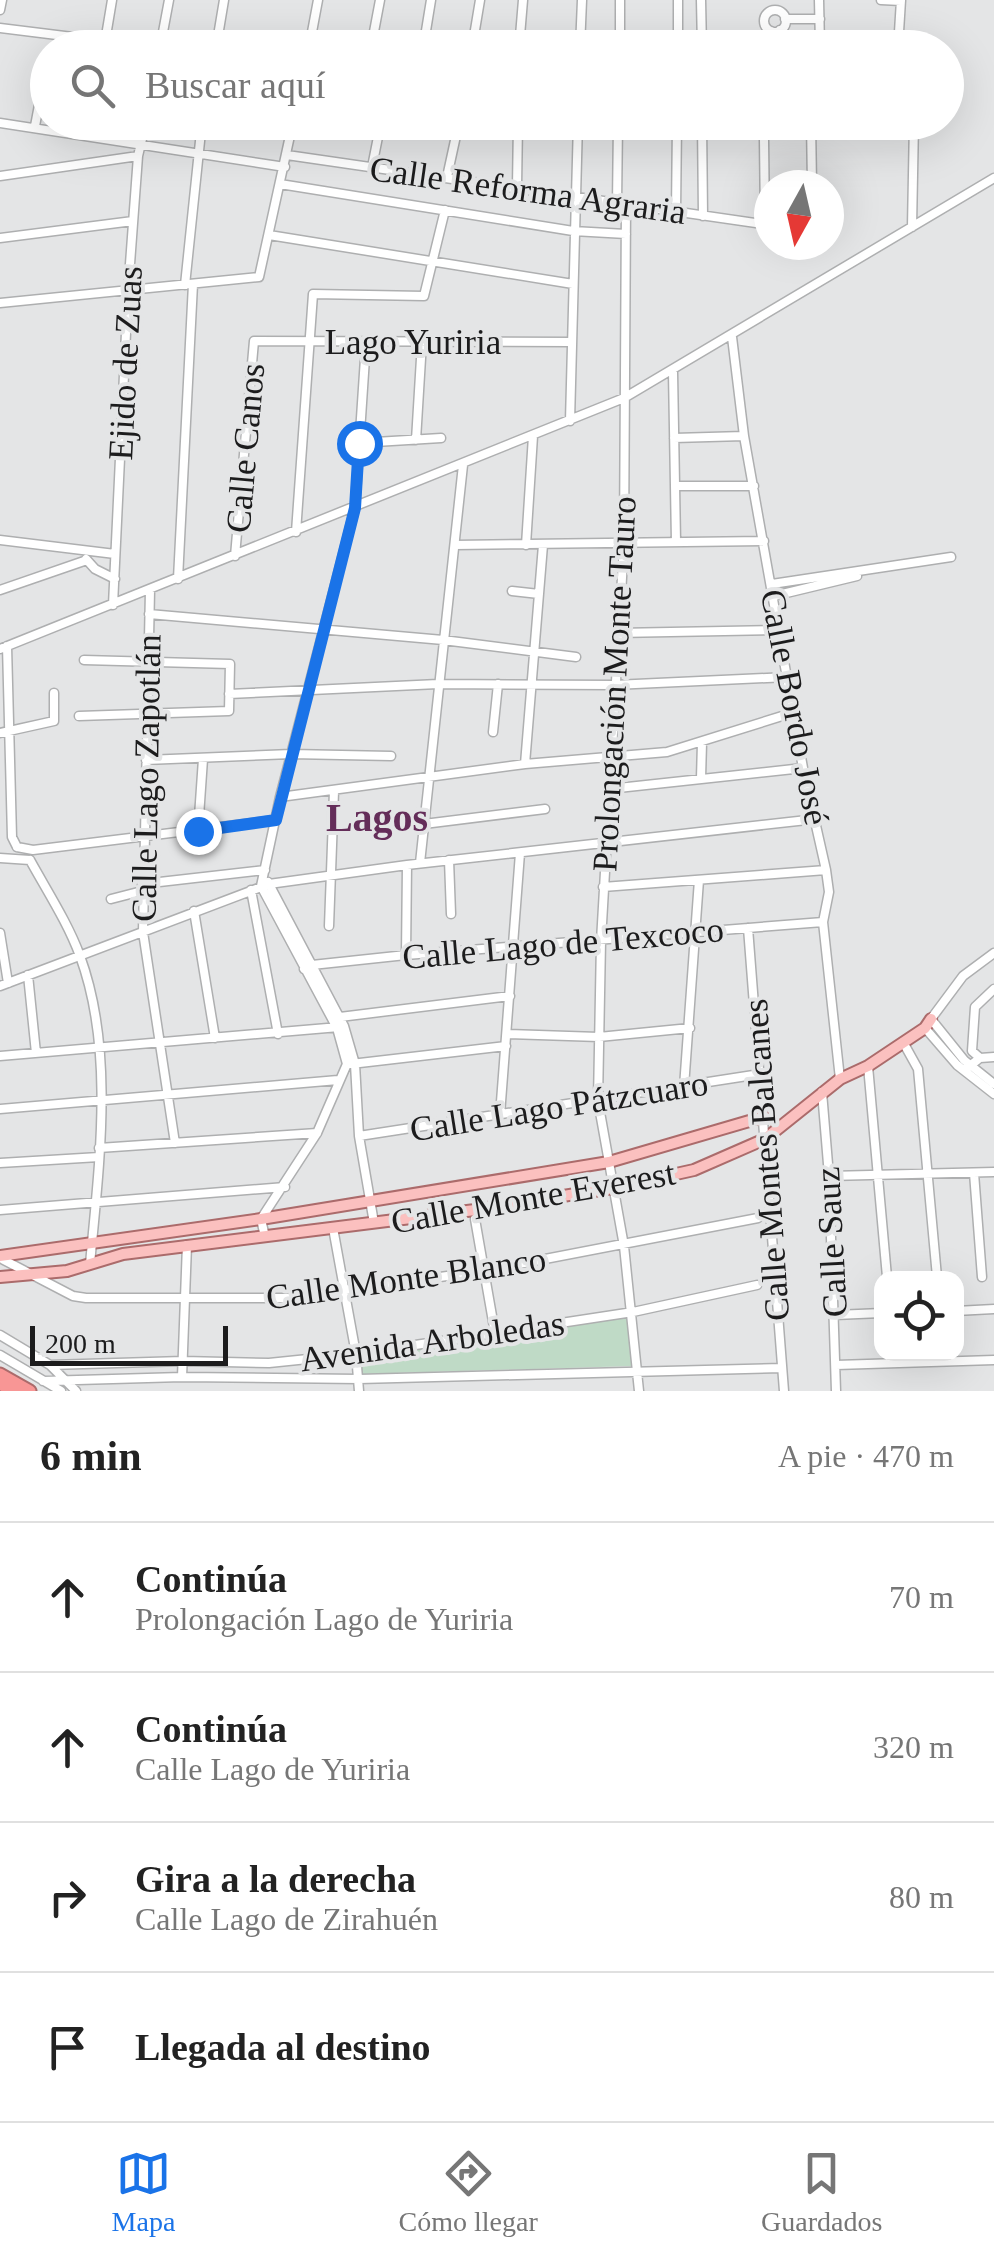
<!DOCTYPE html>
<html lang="es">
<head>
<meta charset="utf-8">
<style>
	body { margin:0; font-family:Georgia,serif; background:#f2f2f2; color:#222 }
	.controls { position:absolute; right:30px; bottom:30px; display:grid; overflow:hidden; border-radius:20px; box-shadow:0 10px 40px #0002 }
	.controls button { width:90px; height:90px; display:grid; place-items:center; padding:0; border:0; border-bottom:2px solid #e0e0e0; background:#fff; color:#222; font:50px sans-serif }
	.compass { position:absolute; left:754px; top:170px; width:90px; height:90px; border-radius:50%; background:#fff; box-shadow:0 10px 40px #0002; rotate:188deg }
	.scale { position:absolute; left:30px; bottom:25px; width:198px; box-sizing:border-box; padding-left:10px; border:5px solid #1c1c1d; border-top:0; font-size:28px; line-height:35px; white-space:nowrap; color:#1c1c1d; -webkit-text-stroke:8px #e4e5e6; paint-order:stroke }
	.stop { position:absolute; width:30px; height:30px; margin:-22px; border:8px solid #1a73e8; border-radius:50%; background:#fff }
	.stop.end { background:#1a73e8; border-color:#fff; box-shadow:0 2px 10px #0008 }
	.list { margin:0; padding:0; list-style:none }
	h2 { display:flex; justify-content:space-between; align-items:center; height:130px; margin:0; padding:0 40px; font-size:42px }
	h2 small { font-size:32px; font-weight:400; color:#767676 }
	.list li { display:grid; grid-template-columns:65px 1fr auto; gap:30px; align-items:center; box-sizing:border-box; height:150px; padding:0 40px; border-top:2px solid #e0e0e0 }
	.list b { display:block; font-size:38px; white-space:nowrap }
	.list p { margin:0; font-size:32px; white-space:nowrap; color:#767676 }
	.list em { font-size:32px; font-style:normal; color:#767676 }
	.icon { flex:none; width:55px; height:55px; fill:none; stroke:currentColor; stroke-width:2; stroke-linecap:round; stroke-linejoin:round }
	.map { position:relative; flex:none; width:994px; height:1391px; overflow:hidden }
	.search { position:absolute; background:#fff; box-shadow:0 10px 40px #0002; left:30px; right:30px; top:30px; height:110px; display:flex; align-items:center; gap:25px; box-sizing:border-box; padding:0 35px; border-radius:55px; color:#767676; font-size:38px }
	.sheet { height:730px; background:#fff }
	nav { display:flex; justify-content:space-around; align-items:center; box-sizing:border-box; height:140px; border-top:2px solid #e0e0e0; background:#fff; font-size:28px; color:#767676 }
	nav a { display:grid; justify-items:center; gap:5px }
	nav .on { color:#1a73e8 }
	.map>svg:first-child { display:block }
</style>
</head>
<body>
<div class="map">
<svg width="994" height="1391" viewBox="0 0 994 1391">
	<rect width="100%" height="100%" fill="#e4e5e6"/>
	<path fill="#bfdac6" d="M627,1316L632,1366L361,1374L358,1358Z"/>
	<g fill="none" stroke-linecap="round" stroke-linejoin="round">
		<g stroke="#aeafb0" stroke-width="11">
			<path id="minor" d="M380,0L373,37L424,43L431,0
				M701,0L702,48
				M819,0L820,45
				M881,0L901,1
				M0,10L2,0
				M764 21a11 11 0 1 1 22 0a11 11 0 1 1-22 0Z
				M785,19H820
				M0,28L105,41
				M780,30L781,48
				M771,31L772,48
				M820,45L898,41
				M104,48L112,0
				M160,48L169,0
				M216,48L224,0
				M309,48L318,0
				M472,48L480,0
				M519,48L523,0
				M580,48L582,0
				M620,48V0
				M678,48V0
				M898,48L901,0
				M702,122L703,216
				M811,122L812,185
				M821,122L823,131H827L914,129
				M0,123L285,167
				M35,126L43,84
				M764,139L765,224
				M287,155L769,225
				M372,167L381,122
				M0,176L138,156
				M447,177L459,122
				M280,184L573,231L626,234
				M517,187L518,122
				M617,204L618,122
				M626,205L624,543L601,941L598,1101L624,1246L639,1391
				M676,212L677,122
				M912,227L914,122
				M269,235L573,284
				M0,238L133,221
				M185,285L202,122
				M0,303L259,277L293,122
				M732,337L744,436L803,768L826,870L829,892L823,922L840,1079
				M673,372L676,542
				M570,421L578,122
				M674,438L744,436
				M416,440L422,342
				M359,443L441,438
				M675,486H754
				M296,532L313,294L424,296L445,210
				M0,540L115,554
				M455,545L764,541
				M526,545L533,436
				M235,556L254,341L572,342
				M86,559L95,569L115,579
				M178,579L193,284
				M772,584L951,557
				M0,590L87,560
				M150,590L143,932L175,1143
				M512,591L539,594
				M774,596L857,576
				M113,605L128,291L138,156L146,122
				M149,614L443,640L576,657
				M617,633L779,630
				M7,646L12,837L17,847
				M0,649L624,398L994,178
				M229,694L438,684L614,685L787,677
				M79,716L229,711L230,664L84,660
				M493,732L498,684
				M0,733L54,721V693
				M146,760L291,754L391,756
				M525,764L543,545
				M701,778L702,743
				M609,789L803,768
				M280,797L525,764L667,752L795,712
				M424,824L545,809
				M198,831L203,759
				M17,847L33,850L276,820
				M0,858L30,860
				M30,860C47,891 68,923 80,956C115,1051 99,1165 90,1264
				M449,860L451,914
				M420,863L463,465
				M268,882L344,1026L355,1064L359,1136L374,1223
				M142,884L265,870
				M603,887L826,870
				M251,890L278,1034
				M111,899L142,891
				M194,911L215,1038
				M329,926L334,791
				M748,928L784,1391
				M0,933L8,983
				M994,953L963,976L931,1019L964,1060L994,1084
				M406,955L407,865
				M304,969L312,965L406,955L823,922
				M28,975L36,1053
				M0,986L269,884L407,865L816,819
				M340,1017L510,996
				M925,1028L957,1065L994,1094
				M508,1034L599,1037L690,1028
				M903,1042L918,1069L937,1277
				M0,1056L339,1027
				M980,1058L972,1051L975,1007L994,989
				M347,1064L337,1028L261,886L280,797L355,508L366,343
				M351,1064L506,1046
				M868,1066L887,1277
				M967,1068L980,1058L994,1057
				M684,1087L699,880
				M822,1092L829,1176L836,1391
				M0,1109L338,1080
				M500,1115L520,853
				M359,1136L760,1074
				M99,1148L317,1133
				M0,1163L99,1157
				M974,1173L982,1277
				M829,1176L994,1172
				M0,1210L285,1187
				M475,1219L495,1333
				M333,1228L356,1354L359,1391
				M265,1237L261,1219L317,1133L347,1064
				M0,1258L73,1296L86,1298H288L483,1271L758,1218
				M956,1311L994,1309
				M835,1315L882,1313
				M0,1335L50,1365L76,1391
				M0,1355L61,1391
				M50,1365L183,1361L269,1363L356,1354L633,1312L757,1285
				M836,1365L994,1360
				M182,1377L187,1245
				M43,1381L182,1377L359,1379L782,1368"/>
		</g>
		<g stroke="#ab6b6b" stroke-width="14">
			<path id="major" d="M0,1256L261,1219L609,1162L763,1117
				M0,1277L67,1271L123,1254L475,1210L613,1188L694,1170L765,1139L840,1079L868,1066L925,1028L931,1019"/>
		</g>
		<g stroke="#ab6b6b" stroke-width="15">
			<path id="highway" d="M0,1374L30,1391
				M0,1384L13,1391"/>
		</g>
		<use href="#minor" stroke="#fff" stroke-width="8"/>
		<use href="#major" stroke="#fbc0bf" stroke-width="10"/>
		<use href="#highway" stroke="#f89695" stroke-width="11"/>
	</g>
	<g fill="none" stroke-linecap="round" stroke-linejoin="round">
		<path stroke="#1a73e8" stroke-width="12" d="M198,831L276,820L355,508L359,443"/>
	</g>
	<g text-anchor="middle" stroke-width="8" stroke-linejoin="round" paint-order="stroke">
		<g font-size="35" fill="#1c1c1d" stroke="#e4e5e6">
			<text transform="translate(528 190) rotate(8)" y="12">Calle Reforma Agraria</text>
			<text x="413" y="354">Lago Yuriria</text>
			<text transform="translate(125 363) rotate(-87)" y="12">Ejido de Zuas</text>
			<text transform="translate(245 448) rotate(-85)" y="12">Calle Canos</text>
			<text transform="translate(614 684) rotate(-87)" y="12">Prolongación Monte Tauro</text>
			<text transform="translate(795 707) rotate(79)" y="12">Calle Bordo José</text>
			<text transform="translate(146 778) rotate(-89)" y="12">Calle Lago Zapotlán</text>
			<text transform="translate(563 943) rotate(-5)" y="12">Calle Lago de Texcoco</text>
			<text transform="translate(559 1106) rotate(-9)" y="12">Calle Lago Pátzcuaro</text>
			<text transform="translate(766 1160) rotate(-94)" y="12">Calle Montes Balcanes</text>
			<text transform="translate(533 1197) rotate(-10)" y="12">Calle Monte Everest</text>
			<text transform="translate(831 1242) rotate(-93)" y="12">Calle Sauz</text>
			<text transform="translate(406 1278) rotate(-8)" y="12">Calle Monte Blanco</text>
			<text transform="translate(432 1341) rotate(-8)" y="12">Avenida Arboledas</text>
		</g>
		<g font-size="40" font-weight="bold" fill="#642d59" stroke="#e4e5e6">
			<text x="377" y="831">Lagos</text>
		</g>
	</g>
</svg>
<div class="controls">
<button><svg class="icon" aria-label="locate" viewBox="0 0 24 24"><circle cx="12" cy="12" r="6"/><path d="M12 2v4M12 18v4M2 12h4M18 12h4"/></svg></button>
</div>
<svg class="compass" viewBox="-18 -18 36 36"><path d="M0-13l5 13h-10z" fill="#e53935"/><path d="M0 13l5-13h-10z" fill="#767676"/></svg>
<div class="scale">200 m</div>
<div class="stop" style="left:359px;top:443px"></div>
<div class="stop end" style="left:198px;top:831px"></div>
<div class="search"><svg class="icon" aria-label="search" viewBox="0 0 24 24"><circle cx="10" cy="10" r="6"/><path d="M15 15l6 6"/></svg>Buscar aquí</div>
</div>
<section class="sheet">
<h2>6 min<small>A pie · 470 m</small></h2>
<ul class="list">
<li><svg class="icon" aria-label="ahead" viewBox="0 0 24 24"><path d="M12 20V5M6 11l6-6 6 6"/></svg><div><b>Continúa</b><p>Prolongación Lago de Yuriria</p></div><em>70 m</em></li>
<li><svg class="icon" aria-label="ahead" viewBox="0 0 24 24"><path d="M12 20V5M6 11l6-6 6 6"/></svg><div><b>Continúa</b><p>Calle Lago de Yuriria</p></div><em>320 m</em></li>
<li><svg class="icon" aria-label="right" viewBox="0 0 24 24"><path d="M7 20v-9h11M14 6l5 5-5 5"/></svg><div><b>Gira a la derecha</b><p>Calle Lago de Zirahuén</p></div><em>80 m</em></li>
<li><svg class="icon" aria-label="arrive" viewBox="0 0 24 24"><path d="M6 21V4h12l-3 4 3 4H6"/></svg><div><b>Llegada al destino</b></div></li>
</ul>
</section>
<nav>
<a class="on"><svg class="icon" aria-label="map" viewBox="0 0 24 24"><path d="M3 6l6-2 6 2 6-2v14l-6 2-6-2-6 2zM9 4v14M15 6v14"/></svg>Mapa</a>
<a><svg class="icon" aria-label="directions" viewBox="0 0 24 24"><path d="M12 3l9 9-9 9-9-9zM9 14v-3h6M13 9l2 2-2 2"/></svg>Cómo llegar</a>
<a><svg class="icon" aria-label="saved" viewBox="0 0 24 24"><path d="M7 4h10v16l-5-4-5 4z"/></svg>Guardados</a>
</nav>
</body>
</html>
